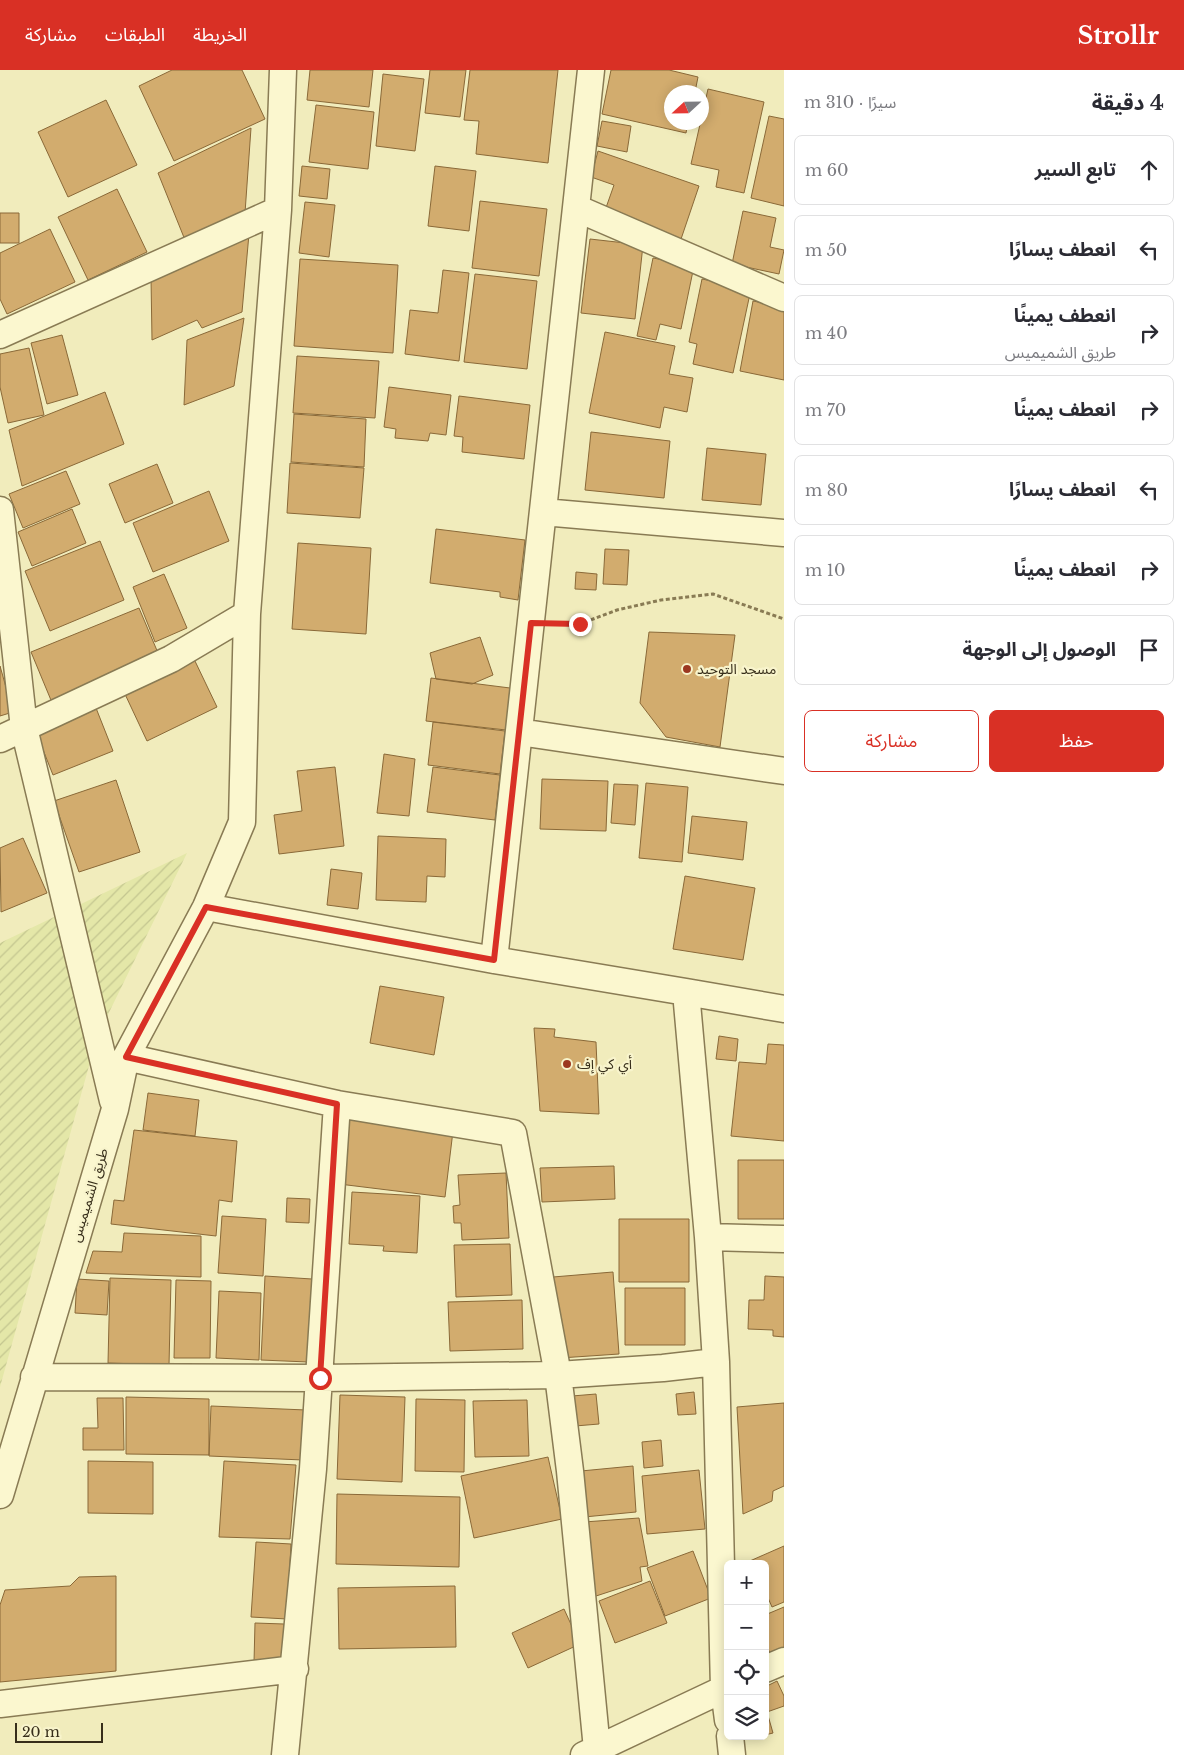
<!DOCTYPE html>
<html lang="ar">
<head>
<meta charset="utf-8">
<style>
	body { margin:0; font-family:"Libre Baskerville","Noto Sans Arabic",serif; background:#f7f7f7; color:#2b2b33; direction:rtl }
	.controls { position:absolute; right:15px; bottom:15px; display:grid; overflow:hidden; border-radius:8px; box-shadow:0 2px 12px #0003 }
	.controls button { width:45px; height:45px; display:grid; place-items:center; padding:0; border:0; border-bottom:1px solid #e1e1e2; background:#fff; color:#2b2b33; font:25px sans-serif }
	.compass { position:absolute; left:664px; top:15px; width:45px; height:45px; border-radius:50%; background:#fff; box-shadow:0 2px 12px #0003; rotate:248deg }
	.scale { position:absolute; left:15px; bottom:12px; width:88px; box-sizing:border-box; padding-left:5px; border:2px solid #372e1a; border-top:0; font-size:14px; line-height:18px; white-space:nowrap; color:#372e1a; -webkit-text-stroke:4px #f8f4cc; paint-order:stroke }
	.stop { position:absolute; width:15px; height:15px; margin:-11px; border:4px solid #d93025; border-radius:50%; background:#fff }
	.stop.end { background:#d93025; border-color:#fff; box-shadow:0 1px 5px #0008 }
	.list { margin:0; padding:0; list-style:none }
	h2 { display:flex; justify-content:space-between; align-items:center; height:65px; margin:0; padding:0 20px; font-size:21px }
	h2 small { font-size:16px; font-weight:400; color:#7c7c81 }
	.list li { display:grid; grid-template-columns:32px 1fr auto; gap:15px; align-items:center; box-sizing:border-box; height:70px; margin:0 10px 10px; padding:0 10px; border:1px solid #e1e1e2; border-radius:8px }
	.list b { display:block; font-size:19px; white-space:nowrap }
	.list p { margin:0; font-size:16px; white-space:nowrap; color:#7c7c81 }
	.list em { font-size:16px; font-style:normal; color:#7c7c81 }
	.actions { display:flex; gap:10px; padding:15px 20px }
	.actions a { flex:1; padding:11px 0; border:1px solid #d93025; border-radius:8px; text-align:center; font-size:18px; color:#d93025 }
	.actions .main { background:#d93025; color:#fff }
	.icon { flex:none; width:28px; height:28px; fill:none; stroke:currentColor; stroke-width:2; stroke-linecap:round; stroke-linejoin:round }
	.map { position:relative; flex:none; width:784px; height:1685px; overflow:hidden; direction:ltr }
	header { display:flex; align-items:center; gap:30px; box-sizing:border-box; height:70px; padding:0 25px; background:#d93025; color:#fff }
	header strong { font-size:24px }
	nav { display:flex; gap:28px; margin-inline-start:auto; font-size:18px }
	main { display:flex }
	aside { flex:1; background:#fff }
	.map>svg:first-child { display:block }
</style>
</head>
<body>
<header>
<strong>Strollr</strong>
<nav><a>الخريطة</a><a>الطبقات</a><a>مشاركة</a></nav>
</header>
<main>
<aside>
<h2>4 دقيقة<small>سيرًا · 310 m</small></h2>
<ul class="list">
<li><svg class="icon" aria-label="ahead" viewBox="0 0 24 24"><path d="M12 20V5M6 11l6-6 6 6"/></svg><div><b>تابع السير</b></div><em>60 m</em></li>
<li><svg class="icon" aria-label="left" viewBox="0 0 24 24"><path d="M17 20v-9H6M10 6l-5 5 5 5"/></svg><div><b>انعطف يسارًا</b></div><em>50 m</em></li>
<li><svg class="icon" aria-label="right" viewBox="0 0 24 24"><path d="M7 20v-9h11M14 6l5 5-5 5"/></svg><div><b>انعطف يمينًا</b><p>طريق الشميميس</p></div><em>40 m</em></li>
<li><svg class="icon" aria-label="right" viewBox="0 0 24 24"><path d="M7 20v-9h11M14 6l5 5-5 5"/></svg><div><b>انعطف يمينًا</b></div><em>70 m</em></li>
<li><svg class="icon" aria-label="left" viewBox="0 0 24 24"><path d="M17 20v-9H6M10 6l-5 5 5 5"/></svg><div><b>انعطف يسارًا</b></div><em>80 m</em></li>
<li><svg class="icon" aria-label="right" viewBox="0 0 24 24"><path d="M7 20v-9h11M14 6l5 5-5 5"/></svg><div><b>انعطف يمينًا</b></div><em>10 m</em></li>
<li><svg class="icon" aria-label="arrive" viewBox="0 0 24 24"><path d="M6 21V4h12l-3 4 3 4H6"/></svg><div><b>الوصول إلى الوجهة</b></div></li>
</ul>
<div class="actions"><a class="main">حفظ</a><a>مشاركة</a></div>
</aside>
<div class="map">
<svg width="784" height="1685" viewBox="0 0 784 1685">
	<defs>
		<pattern id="farmland-furrows" width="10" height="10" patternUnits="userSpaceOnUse" patternTransform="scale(1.25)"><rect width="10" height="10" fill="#e4e7a8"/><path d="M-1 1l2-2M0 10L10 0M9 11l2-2" fill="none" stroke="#c4c690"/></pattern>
	</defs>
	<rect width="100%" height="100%" fill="#f1ecbc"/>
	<path fill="url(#farmland-furrows)" d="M187,783L97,967L0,1317V873Z"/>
	<path fill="#d2ac6e" stroke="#8a6938" d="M172,0H242L265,49L174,91L139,16Z
		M310,0H373L369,37L307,30Z
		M430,0H466L460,47L425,43Z
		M470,0H558L548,93L476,84L479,51L464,50Z
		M611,0H669L698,7L695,22H672V52H688L686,63L602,44Z
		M383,4L424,9L415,81L376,76Z
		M708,19L764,32L744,123L716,117L719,100L691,94Z
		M106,30L137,95L68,127L38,62Z
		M316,35L374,42L368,99L309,92Z
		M769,46L784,49V136L751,128Z
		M602,51L631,56L627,82L597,76Z
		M251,58L245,143L185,170L158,103Z
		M598,81L699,116L679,175L602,149L614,115L591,107Z
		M302,96L330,99L327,129L299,126Z
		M435,96L476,101L469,161L428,156Z
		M117,119L147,182L88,210L58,147Z
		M480,131L547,139L539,206L472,198Z
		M305,132L335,135L329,187L299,183Z
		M743,141L776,148L770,177L784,180L779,204L732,194Z
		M0,143H19V173H0Z
		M50,159L75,212L7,244L0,229V183Z
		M249,164L242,242L202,258L197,250L152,270L151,208Z
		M590,169L643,175L635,249L581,243Z
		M653,188L694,196L681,259L660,254L656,270L637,266Z
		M300,189L398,195L393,283L294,276Z
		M443,200L469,203L459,291L405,284L410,240L438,243Z
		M475,204L537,211L527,299L464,292Z
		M702,209L751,219L733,303L693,294L697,274L689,272Z
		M753,231L784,237V310L740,301Z
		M244,248L234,316L184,335L187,270Z
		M605,262L675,276L669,304L693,308L687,342L664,337L660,358L589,343Z
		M62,265L78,325L47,334L31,273Z
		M29,278L44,345L8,353L0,317V284Z
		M297,286L379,291L375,348L293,343Z
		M389,317L451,325L446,365L430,363L428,371L395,368L396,359L384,357Z
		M105,322L124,374L22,416L9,360Z
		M459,326L530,335L524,389L462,382L463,367L454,366Z
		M294,344L366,349L364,397L291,392Z
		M591,362L670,371L664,428L585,420Z
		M707,378L766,384L761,435L702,430Z
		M290,393L364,398L360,448L287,443Z
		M157,394L173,433L125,453L109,414Z
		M66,401L80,434L23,458L9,424Z
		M209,421L229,471L153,502L133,453Z
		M72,439L86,473L32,496L18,462Z
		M436,459L525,470L518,530L500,527V522L430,513Z
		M100,471L124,530L50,561L25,501Z
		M298,473L371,478L366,564L292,559Z
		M605,479L629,480L627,515L603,514Z
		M576,502L597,504L596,520L575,519Z
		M164,504L187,558L155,572L133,517Z
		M139,538L161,590L53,635L31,582Z
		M649,562L735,565L720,677L666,667L640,633Z
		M480,567L493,605L472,614L436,609L430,583Z
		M194,589L217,637L147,671L124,622Z
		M0,596L13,642L0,646Z
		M431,608L510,618L506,660L426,651Z
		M96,638L113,681L53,705L36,662Z
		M433,652L505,661L500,704L428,695Z
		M384,684L415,689L409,746L377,743Z
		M335,697L344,776L279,784L274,745L302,741L297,701Z
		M433,697L500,705L495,750L427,742Z
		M542,709L608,711L606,761L540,759Z
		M116,710L140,782L79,802L54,731Z
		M646,713L688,717L682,792L639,788Z
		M614,714L638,715L635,755L611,753Z
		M692,746L747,752L743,790L688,783Z
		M378,766L446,769L445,807L427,806L426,832L376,830Z
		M23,768L47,823L1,842L0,778Z
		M331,799L362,803L358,839L327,835Z
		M685,806L755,818L743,890L673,879Z
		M380,916L444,927L434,985L370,973Z
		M534,958L555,959L554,967L596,972L599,1044L540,1041Z
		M719,966L738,969L736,991L716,989Z
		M768,974L784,975V1071L731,1066L739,992L766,994Z
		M148,1023L199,1030L195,1066L143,1060Z
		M346,1049L453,1061L445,1127L339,1114Z
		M134,1060L237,1071L232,1132L219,1130L216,1166L111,1154L114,1130L124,1131Z
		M738,1090H784V1149H738Z
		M614,1096L615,1129L542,1132L540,1098Z
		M506,1103L509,1168L462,1170L461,1153H454L453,1136L460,1135L458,1105Z
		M352,1122L420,1126L417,1183L383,1181L384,1176L349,1174Z
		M287,1128L310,1129L309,1153L286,1152Z
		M222,1146L266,1149L263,1206L218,1203Z
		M619,1149H689V1212H619Z
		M124,1163L201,1166V1207L86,1203L93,1181L122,1182Z
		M510,1174L512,1225L456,1227L454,1175Z
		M613,1202L619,1284L560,1288L553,1207Z
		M265,1206L312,1209L308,1292L261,1290Z
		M765,1206L784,1207V1267L773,1266V1260L748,1259L749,1230H764Z
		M110,1208L171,1210L169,1295L108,1293Z
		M77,1209L109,1211L107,1245L75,1243Z
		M176,1210L211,1211L210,1288H174Z
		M625,1218H685V1275H625Z
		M219,1221L261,1223L259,1290L216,1288Z
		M522,1230L523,1279L450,1281L448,1232Z
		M694,1322L696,1344L678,1345L676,1324Z
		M596,1324L599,1354L575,1356L572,1326Z
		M340,1325L405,1327L402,1412L337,1409Z
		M126,1327L209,1329V1385L126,1384Z
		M97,1328H123L124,1380H83V1358H98Z
		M416,1329L465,1330L464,1402L415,1401Z
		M527,1330L529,1386L475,1387L473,1331Z
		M784,1333V1416L773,1421L772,1431L743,1444L737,1337Z
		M211,1336L306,1340L303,1390L209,1386Z
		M661,1370L663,1396L644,1398L642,1372Z
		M548,1387L562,1449L474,1468L461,1406Z
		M88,1391L153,1392V1444L88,1443Z
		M224,1391L296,1395L290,1469L219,1467Z
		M633,1396L636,1442L584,1447L581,1401Z
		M699,1400L705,1459L647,1464L642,1406Z
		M337,1424L460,1427L459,1497L336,1494Z
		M639,1448L648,1496L640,1497L642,1511L593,1527L584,1452Z
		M256,1472L291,1474L287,1549L251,1547Z
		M784,1476V1532L772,1537L765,1521V1494H743Z
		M693,1481L711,1528L665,1546L647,1498Z
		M116,1506V1601L0,1612V1535L5,1520L70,1516L79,1507Z
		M650,1511L667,1553L615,1573L599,1531Z
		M455,1516L456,1577L339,1579L338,1518Z
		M784,1537V1578L771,1585L765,1573V1545Z
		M564,1539L580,1574L528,1598L512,1563Z
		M255,1553L284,1554L283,1593L254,1592Z
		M777,1611L784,1626V1636L767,1642L773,1663L765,1665V1617Z"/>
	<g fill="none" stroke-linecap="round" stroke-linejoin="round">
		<g stroke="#897b54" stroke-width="29">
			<path id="street" d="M576,138L784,228
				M0,265L278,140
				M0,440L24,658L113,1031
				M543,442L784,463
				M519,662L784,701
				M0,669L171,589L247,544
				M206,837L494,890L686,922L784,939
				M494,890L591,0
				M686,922L708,1167L716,1292L724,1619L728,1650
				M126,987L337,1034L313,1399L285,1685
				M337,1034L513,1063L558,1305L570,1401L597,1679
				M708,1167L784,1169
				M34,1307L320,1308L558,1305L663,1298L716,1292
				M0,1425L115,1039L126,987L206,837L242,752L247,544L278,140L283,0
				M765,1599L784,1591
				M0,1634L295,1599
				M730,1666L732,1685
				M584,1685L728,1617"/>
		</g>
		<path stroke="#897b54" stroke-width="3" stroke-dasharray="4 2.5" stroke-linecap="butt" d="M559,554H580L617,540L661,530L713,524L784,549"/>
		<use href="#street" stroke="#fbf7cf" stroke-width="26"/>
	</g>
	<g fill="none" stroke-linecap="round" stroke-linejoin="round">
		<path stroke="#d93025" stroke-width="6" d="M320,1308L337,1034L126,987L206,837L494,890L531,553L580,554"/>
	</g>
	<g fill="#9c3820" stroke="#f8f4cc" stroke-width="2">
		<circle cx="687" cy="599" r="5"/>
		<circle cx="567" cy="994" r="5"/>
	</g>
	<g text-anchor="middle" stroke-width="4.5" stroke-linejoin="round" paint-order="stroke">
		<g font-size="14" fill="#372e1a" stroke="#f8f4cc" text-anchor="start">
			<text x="697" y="604">مسجد التوحيد</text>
			<text x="577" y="999">أي كي إف</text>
		</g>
		<g font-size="14" fill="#372e1a" stroke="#f8f4cc">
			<text transform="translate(89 1125) rotate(-73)" y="5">طريق الشميميس</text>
		</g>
	</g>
</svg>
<div class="controls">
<button>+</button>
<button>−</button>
<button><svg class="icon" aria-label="locate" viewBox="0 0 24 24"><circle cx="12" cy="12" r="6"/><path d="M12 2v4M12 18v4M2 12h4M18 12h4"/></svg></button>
<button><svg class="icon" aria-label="layers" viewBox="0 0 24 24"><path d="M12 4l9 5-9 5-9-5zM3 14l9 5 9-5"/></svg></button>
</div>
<svg class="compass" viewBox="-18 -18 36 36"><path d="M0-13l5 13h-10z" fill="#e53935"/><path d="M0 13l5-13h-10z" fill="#7c7c81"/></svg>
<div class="scale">20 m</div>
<div class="stop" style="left:320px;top:1308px"></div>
<div class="stop end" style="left:580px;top:554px"></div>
</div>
</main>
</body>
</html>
